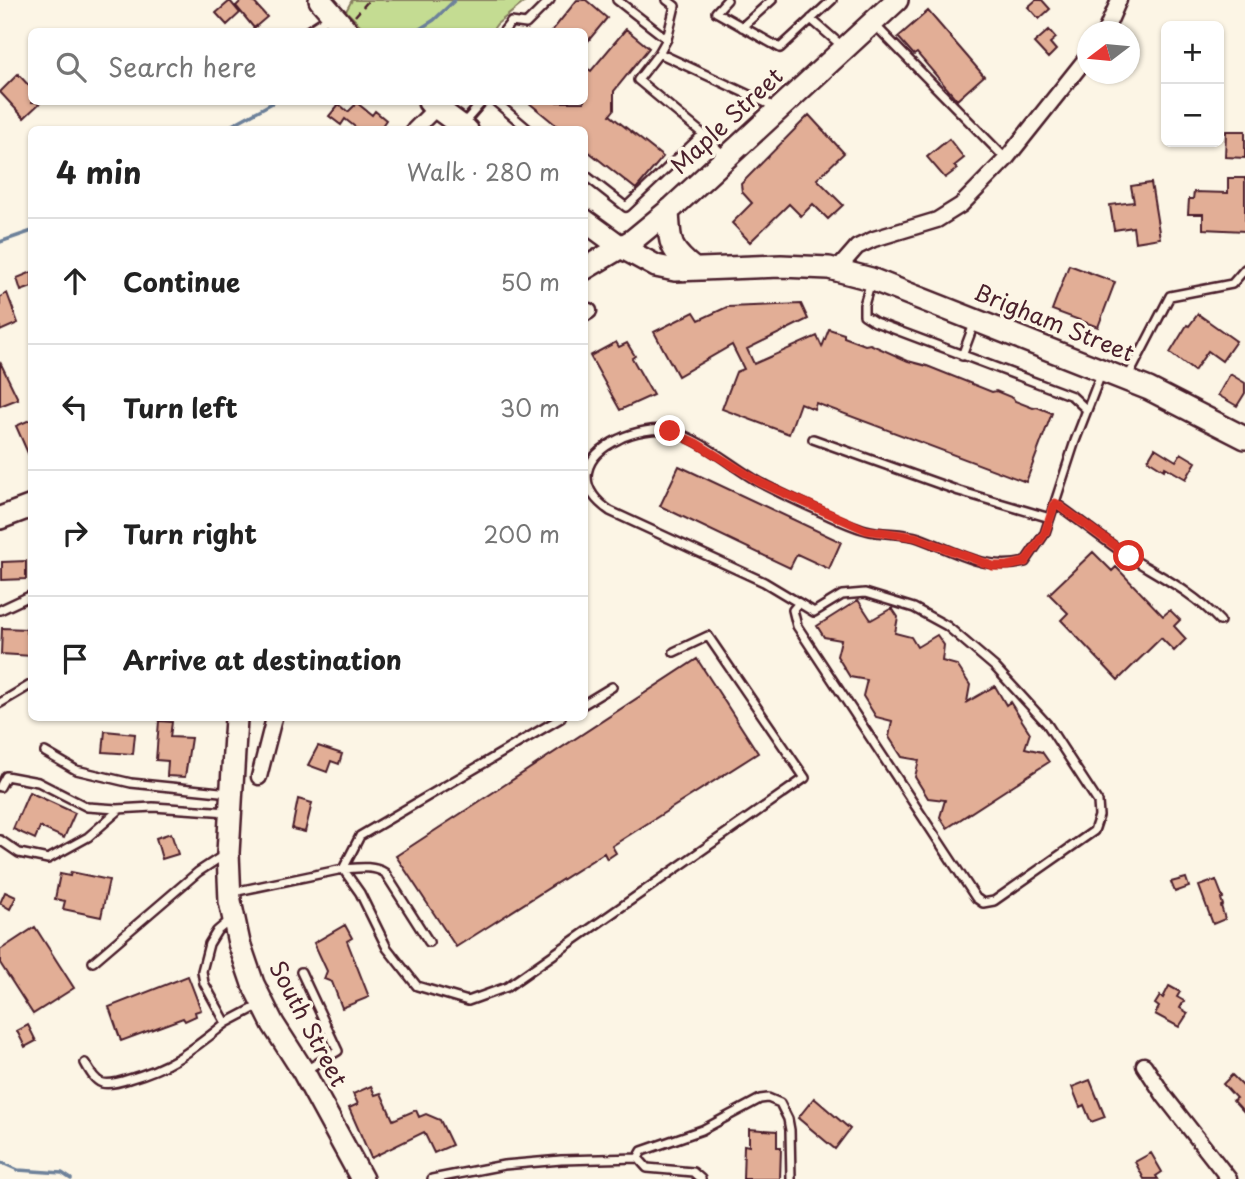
<!DOCTYPE html>
<html lang="en">
<head>
<meta charset="utf-8">
<style>
	body { margin:0; font-family:"Playpen Sans",sans-serif; background:#f2f2f2; color:#222 }
	.controls { position:absolute; right:21px; top:21px; display:grid; overflow:hidden; border-radius:10px; box-shadow:0 2px 5px #0004 }
	.controls button { width:63px; height:63px; display:grid; place-items:center; padding:0; border:0; border-bottom:2px solid #e0e0e0; background:#fff; color:#222; font:35px sans-serif }
	.compass { position:absolute; left:1077px; top:21px; width:63px; height:63px; border-radius:50%; background:#fff; box-shadow:0 2px 5px #0004; rotate:254deg }
	.stop { position:absolute; width:21px; height:21px; margin:-16px; border:5px solid #d93025; border-radius:50%; background:#fff }
	.stop.end { background:#d93025; border-color:#fff; box-shadow:0 2px 7px #0008 }
	.list { margin:0; padding:0; list-style:none }
	h2 { display:flex; justify-content:space-between; align-items:center; height:91px; margin:0; padding:0 28px; font-size:30px }
	h2 small { font-size:23px; font-weight:400; color:#767676 }
	.list li { display:grid; grid-template-columns:46px 1fr auto; gap:21px; align-items:center; box-sizing:border-box; height:126px; padding:0 28px; border-top:2px solid #e0e0e0 }
	.list b { display:block; font-size:26px; white-space:nowrap }
	.list em { font-size:23px; font-style:normal; color:#767676 }
	.icon { flex:none; width:38px; height:38px; fill:none; stroke:currentColor; stroke-width:2; stroke-linecap:round; stroke-linejoin:round }
	.map { position:relative; flex:none; width:1245px; height:1179px; overflow:hidden }
	.search { position:absolute; background:#fff; box-shadow:0 2px 5px #0004; left:28px; top:28px; width:560px; height:77px; display:flex; align-items:center; gap:18px; box-sizing:border-box; padding:0 24px; border-radius:10px; color:#767676; font-size:26px }
	.panel { position:absolute; background:#fff; box-shadow:0 2px 5px #0004; left:28px; top:126px; width:560px; height:595px; border-radius:10px }
	.map>svg:first-child { display:block }
</style>
</head>
<body>
<div class="map">
<svg width="1245" height="1179" viewBox="0 0 1245 1179">
	<rect width="100%" height="100%" fill="#fcf5e5"/>
	<filter id="ink" filterUnits="userSpaceOnUse"><feTurbulence type="fractalNoise" baseFrequency=".0143" numOctaves="2"/><feDisplacementMap in="SourceGraphic" scale="14" xChannelSelector="R" yChannelSelector="G"/><feConvolveMatrix kernelMatrix="1 2 1 2 8 2 1 2 1" color-interpolation-filters="sRGB"/></filter>
	<g filter="url(#ink)">
		<path fill="#c4dc92" stroke="#877e5e" stroke-width="2" d="M352,0H527L497,24L491,32L366,31L346,11Z"/>
		<g fill="none" stroke-linecap="round" stroke-linejoin="round">
			<path stroke="#6d819a" stroke-width="3.5" d="M415,32L434,20L455,0
				M223,130L274,102
				M0,242L32,231
				M0,1162L18,1170L62,1173L71,1179"/>
		</g>
		<path fill="#e2ae96" stroke="#4a1f2b" stroke-width="2" d="M242,0H252L267,17L254,28L236,6Z
			M577,0H586L607,18L584,46V32H551Z
			M1036,0H1042L1050,9L1039,19L1028,7Z
			M230,1L240,13L227,25L216,13Z
			M928,11L984,76L957,100L917,53L914,55L898,37Z
			M626,29L649,48L614,91V110L610,115L663,157L636,189L584,148V130H562L528,102H584V66L591,71Z
			M1049,30L1056,38L1050,43L1056,50L1048,58L1034,43Z
			M18,74L32,89V102H41L24,118L0,92Z
			M357,103L372,115L375,111L386,120L379,130H359L345,119L341,125L329,116L339,104L348,112Z
			M809,115L844,153L817,179L843,205L828,219L813,204L801,216L789,204L750,242L732,223L752,203L742,192L741,184Z
			M1226,131H1245V158L1225,157Z
			M949,139L964,158L954,166L957,169L945,178L927,157Z
			M1228,178H1245V231L1203,229V214H1188L1189,199H1193L1194,192L1228,193Z
			M1151,183L1160,238L1135,242L1133,227L1114,230L1110,205L1134,202L1131,186Z
			M1069,265L1115,282L1098,327L1052,310Z
			M32,272V287L21,291L17,278Z
			M7,293L18,323L0,331V297Z
			M801,304L808,319L747,349L754,364L817,336L822,347L829,329L844,334V337L865,345L870,344L908,361L927,366L992,392L996,391L1013,398L1015,401L1033,408L1037,407L1052,413L1026,482L816,403L814,409L800,403L789,434L722,409L736,372L744,369L732,345L678,376L654,332L694,312L699,320L727,307Z
			M1198,314L1236,341L1222,361L1208,351L1194,371L1170,353L1187,325L1189,326Z
			M616,342L619,347L627,343L635,356L632,358L653,395L620,410L590,356Z
			M0,362L18,399L0,406Z
			M1230,374L1245,383V393L1237,406L1218,395Z
			M32,419V460H31L16,426Z
			M1155,448L1176,461L1181,453L1196,462L1186,479L1165,467L1164,470L1148,460Z
			M679,466L841,542L829,569L797,554L790,568L660,506Z
			M1093,552L1112,571L1116,567L1163,616L1170,610L1180,620L1174,626L1186,639L1174,651L1161,638L1118,680L1061,620L1068,613L1049,594Z
			M26,561V579L2,580V562Z
			M858,600L871,620L892,608L898,617L895,633L911,637L917,647L937,635L944,645L942,661L957,665L970,685L967,702L995,686L1006,705L1010,702L1030,733L1025,748L1042,752L1049,762L947,828L940,817L945,800L928,798L915,777L919,760L902,757L889,737L892,721L876,717L863,696L867,680L850,677L837,656L841,640L824,637L817,626Z
			M2,628L26,629V633H32V656L1,654Z
			M697,659L758,753L612,846L616,853L607,859L604,853L456,947L396,856Z
			M159,721L172,722L170,737L191,738L185,777L167,776L168,761L156,760Z
			M105,731L135,734L133,754L103,752Z
			M318,746L342,754L339,764L331,761L327,772L308,765Z
			M29,792L75,813L64,838L40,827L35,839L13,829Z
			M298,799L312,803L305,832L292,829Z
			M171,833L178,854L162,859L156,838Z
			M71,872L109,880L101,917L63,909L65,901L55,899L60,874L70,876Z
			M1186,878L1189,887L1175,892L1171,882Z
			M1216,880L1223,898L1221,899L1223,905L1221,906L1225,919L1213,924L1199,886Z
			M5,892L16,897L10,909L0,903Z
			M345,925L352,938L347,941L369,997L342,1008L332,982L324,979L327,971L314,943Z
			M35,927L74,988L33,1014L0,963V950Z
			M188,976L201,1010L195,1012L196,1016L185,1021L183,1018L121,1041L109,1007Z
			M1169,986L1180,992L1177,997L1184,1001L1180,1008L1188,1013L1179,1027L1155,1014L1159,1007L1155,1004L1160,996L1163,998Z
			M28,1025L36,1041L25,1047L17,1031Z
			M1232,1075L1245,1088V1113L1233,1100L1236,1098L1223,1084Z
			M1090,1080L1105,1117L1091,1122L1084,1105L1080,1107L1072,1087Z
			M371,1086L375,1095L381,1093L393,1120L416,1110L419,1117L426,1114L440,1120L452,1145L434,1153L424,1132L371,1158L349,1108L358,1104L353,1094Z
			M814,1098L850,1129L835,1149L798,1118Z
			M749,1129L777,1131V1147H781L780,1179H743L744,1145L749,1146Z
			M1151,1153L1162,1172L1156,1176L1158,1179H1144L1135,1162Z"/>
		<g fill="none" stroke-linecap="round" stroke-linejoin="round">
			<g stroke="#4a1f2b" stroke-width="12">
				<path id="lane" d="M617,0L667,39L659,53L775,107
					M667,0L675,6L667,39
					M727,0L716,12L780,48L832,0
					M811,19L842,46
					M874,24L1006,159
					M742,27L772,0
					M306,32L329,17
					M503,32L511,22L526,24L550,0
					M659,53L638,80L703,134
					M496,102L529,130
					M462,125L482,102
					M584,174L626,207L703,134L723,155
					M871,281L864,305V315L875,322L1072,396L1087,410
					M962,356L974,324
					M1127,379L1170,296L1232,284L1245,269
					M813,439L959,491L1050,518
					M1055,503C1081,521 1105,541 1131,558C1162,577 1194,593 1220,621
					M799,603L793,610L797,626L976,898L983,903L994,901L1094,831L1099,816L1098,802L1047,724L995,667L947,626L914,608L865,593L842,595L814,612L764,582L610,511C574,486 583,456 619,439C633,432 657,427 671,431C703,440 731,466 759,482C777,492 798,501 817,510C832,517 850,526 866,530C883,535 902,532 919,538C955,551 985,572 1025,562L1045,533L1075,441L1101,374
					M0,610L32,595
					M0,703L32,684
					M584,704L612,687
					M45,752L76,770L131,783L230,793
					M0,787L6,776L38,782L87,807L117,809L153,807L229,812
					M0,840L19,853L48,859L88,837L119,810
					M343,869L360,836L561,718
					M343,869C357,868 373,865 385,873L429,942
					M233,892L343,869L360,893L387,948L417,986L468,1001L507,987L805,778L708,636L674,652
					M230,920L217,931L209,944L202,971L204,983L226,1023L260,1005
					M93,962L198,872L224,855
					M301,972L338,1051L304,1071
					M85,1063C89,1070 94,1080 102,1083C110,1085 120,1082 129,1079C174,1066 190,1051 226,1023
					M638,1158L642,1151L702,1130L760,1099L768,1098L780,1103L788,1119L790,1130L791,1179
					M432,1179L504,1165L561,1160L638,1158L647,1168L693,1172L701,1179"/>
			</g>
			<g stroke="#4a1f2b" stroke-width="19">
				<path id="street" d="M1105,32L1119,0
					M414,130L437,107
					M837,270L857,247L874,239L937,220L961,205L1006,159L1088,56
					M584,314L589,311
					M259,777L274,718
					M1144,1065L1165,1097L1229,1179"/>
			</g>
			<g stroke="#4a1f2b" stroke-width="26">
				<path id="secondary" d="M320,0L348,32
					M429,102L467,130
					M668,211C670,243 668,248 694,269
					M584,220L621,247L656,266L675,270L781,266L829,268L871,279L1149,389L1245,438
					M584,269L633,240L673,207L897,0
					M0,518L32,506
					M236,718L228,853L230,901L239,943L253,984L273,1024L303,1071L362,1179"/>
			</g>
			<path stroke="#4a1f2b" stroke-width="2.5" stroke-dasharray="7 5" stroke-linecap="butt" d="M355,16L369,0"/>
			<use href="#lane" stroke="#fcf5e5" stroke-width="7"/>
			<use href="#street" stroke="#fcf5e5" stroke-width="14"/>
			<use href="#secondary" stroke="#fcf5e5" stroke-width="21"/>
		</g>
	</g>
	<g fill="none" stroke-linecap="round" stroke-linejoin="round" filter="url(#ink)">
		<path stroke="#d93025" stroke-width="9" d="M670,431L696,443L761,483L866,530L915,537L993,566H1008L1025,562L1045,533L1055,503L1129,556"/>
	</g>
	<g text-anchor="middle" stroke-width="7" stroke-linejoin="round" paint-order="stroke">
		<g font-size="23" fill="#4a1f2b" stroke="#fcf5e5">
			<text transform="translate(727 121) rotate(-43)" y="8">Maple Street</text>
			<text transform="translate(1054 323) rotate(22)" y="8">Brigham Street</text>
			<text transform="translate(308 1024) rotate(62)" y="8">South Street</text>
		</g>
	</g>
</svg>
<div class="controls">
<button>+</button>
<button>−</button>
</div>
<svg class="compass" viewBox="-18 -18 36 36"><path d="M0-13l5 13h-10z" fill="#e53935"/><path d="M0 13l5-13h-10z" fill="#767676"/></svg>
<div class="stop" style="left:1129px;top:556px"></div>
<div class="stop end" style="left:670px;top:431px"></div>
<div class="search"><svg class="icon" aria-label="search" viewBox="0 0 24 24"><circle cx="10" cy="10" r="6"/><path d="M15 15l6 6"/></svg>Search here</div>
<section class="panel">
<h2>4 min<small>Walk · 280 m</small></h2>
<ul class="list">
<li><svg class="icon" aria-label="ahead" viewBox="0 0 24 24"><path d="M12 20V5M6 11l6-6 6 6"/></svg><div><b>Continue</b></div><em>50 m</em></li>
<li><svg class="icon" aria-label="left" viewBox="0 0 24 24"><path d="M17 20v-9H6M10 6l-5 5 5 5"/></svg><div><b>Turn left</b></div><em>30 m</em></li>
<li><svg class="icon" aria-label="right" viewBox="0 0 24 24"><path d="M7 20v-9h11M14 6l5 5-5 5"/></svg><div><b>Turn right</b></div><em>200 m</em></li>
<li><svg class="icon" aria-label="arrive" viewBox="0 0 24 24"><path d="M6 21V4h12l-3 4 3 4H6"/></svg><div><b>Arrive at destination</b></div></li>
</ul>
</section>
</div>
</body>
</html>
